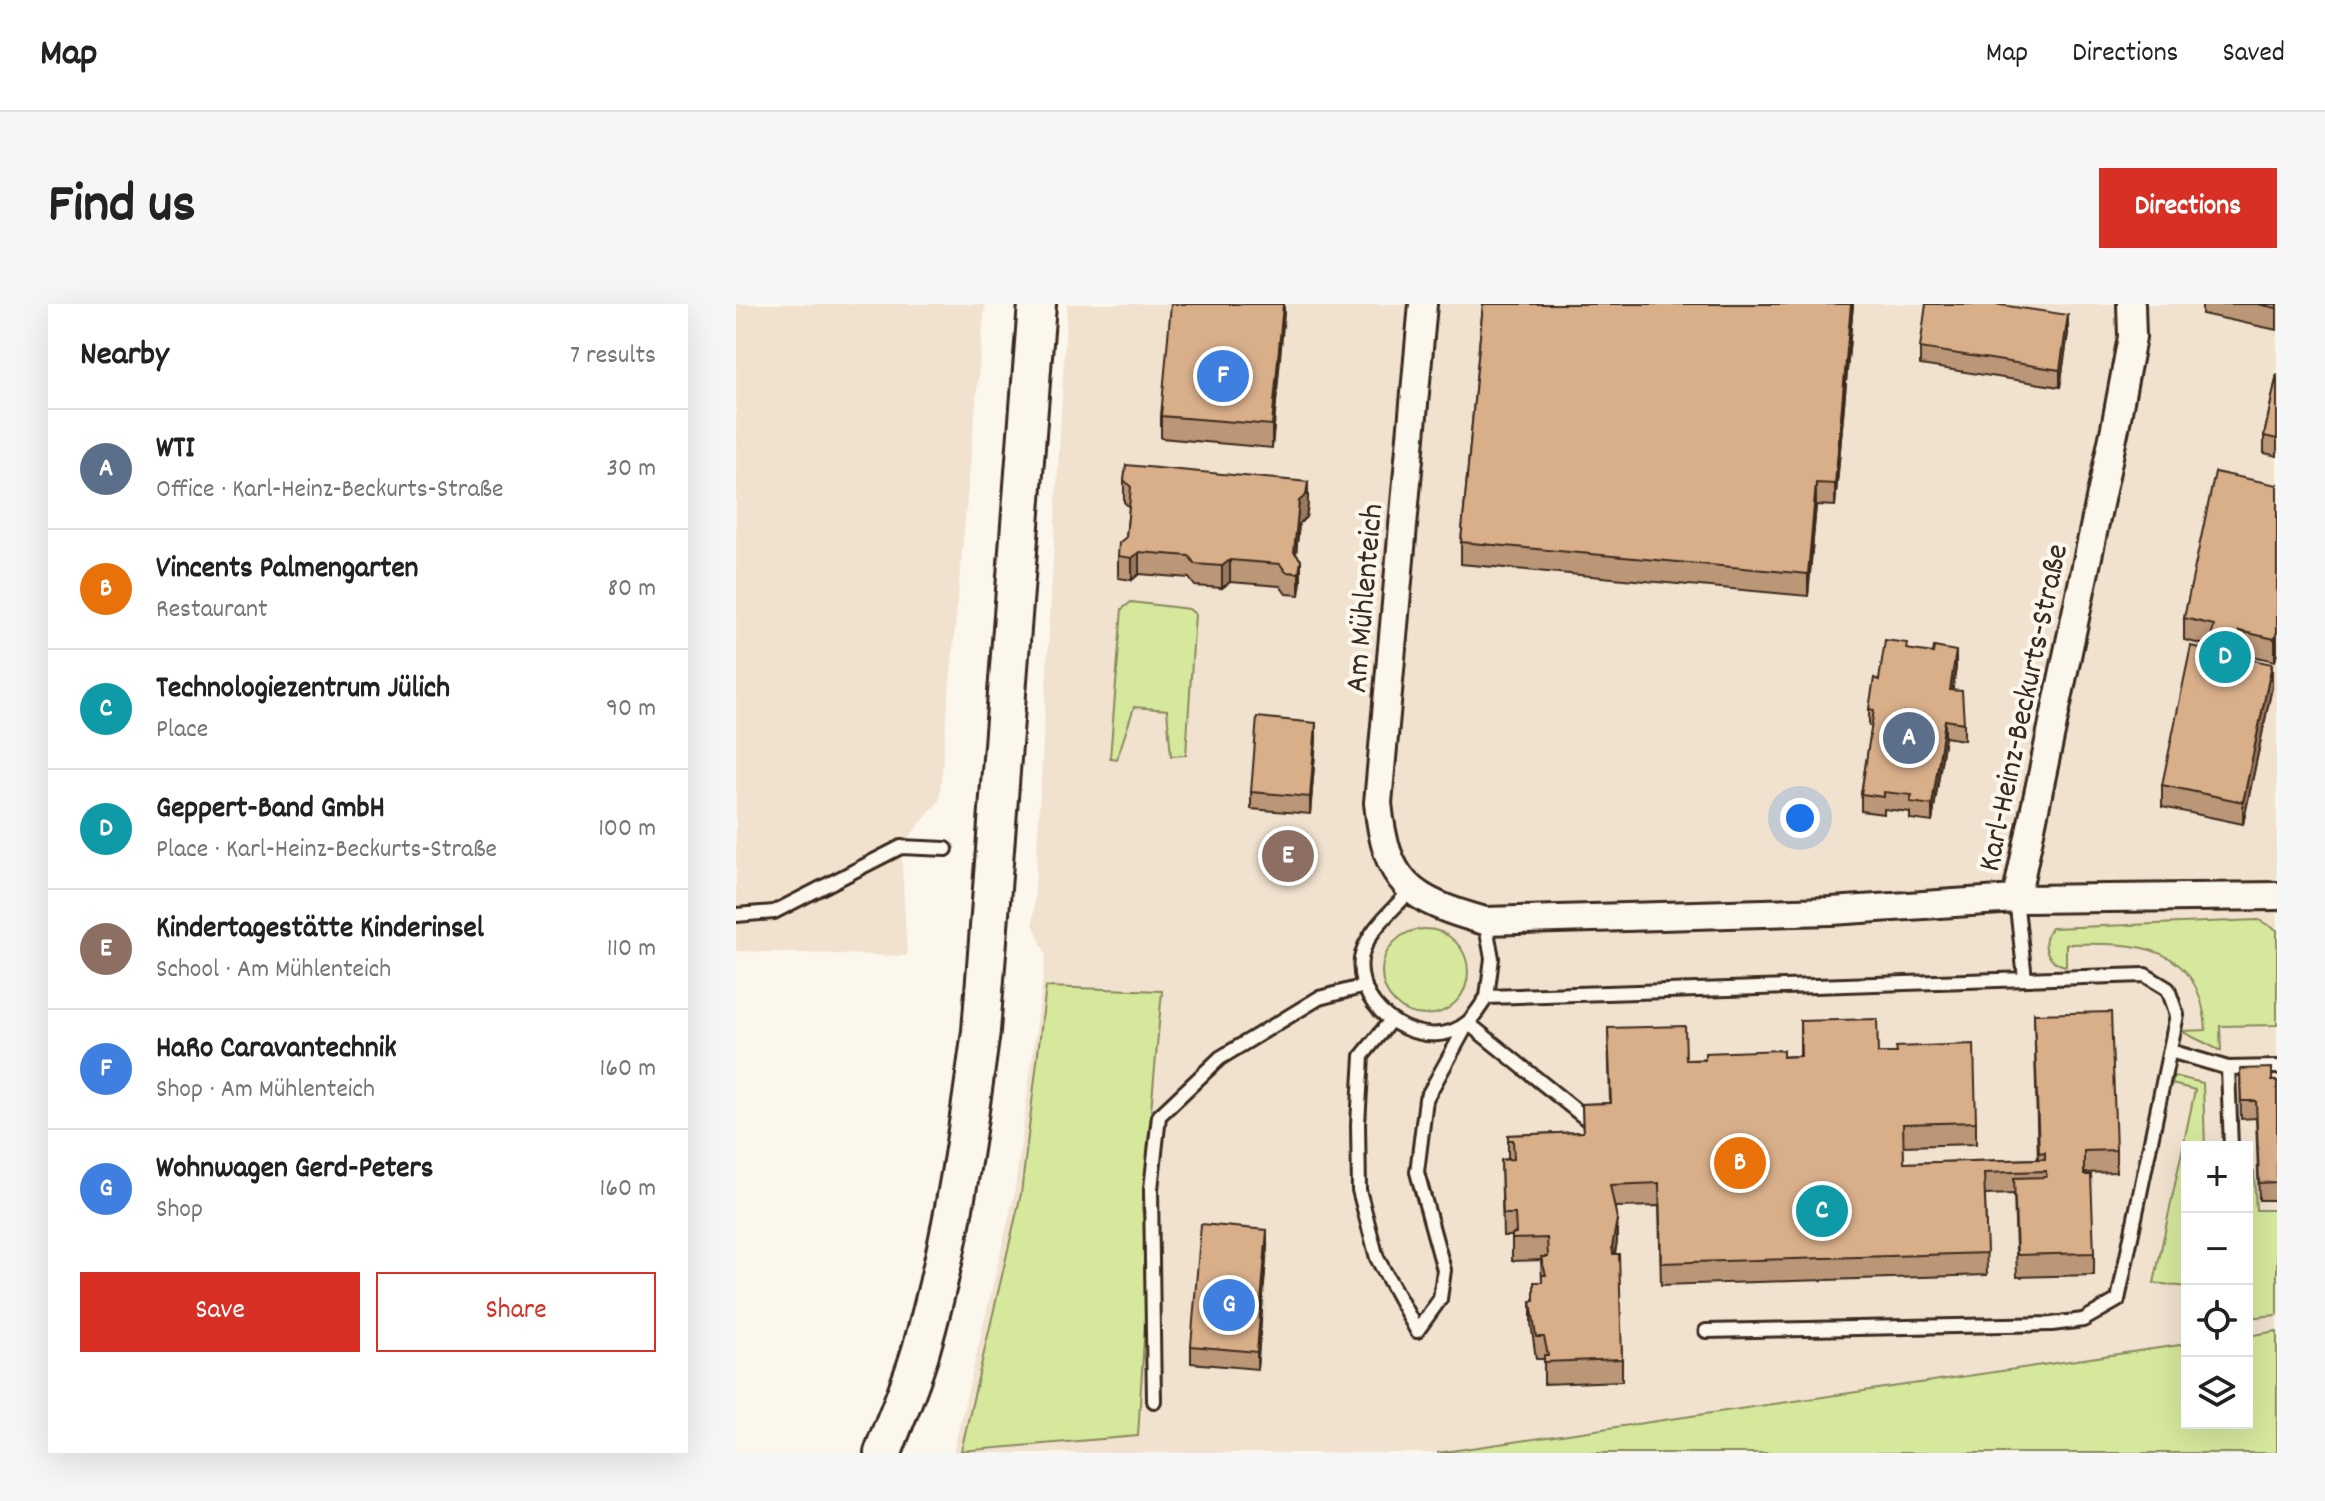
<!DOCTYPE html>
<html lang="en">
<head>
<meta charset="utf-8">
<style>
	body { margin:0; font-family:Dekko,sans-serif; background:#f6f6f6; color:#222 }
	.controls { position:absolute; right:24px; bottom:24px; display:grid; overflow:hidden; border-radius:0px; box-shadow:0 8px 32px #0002 }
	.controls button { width:72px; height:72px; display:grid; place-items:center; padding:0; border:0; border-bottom:2px solid #e0e0e0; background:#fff; color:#222; font:40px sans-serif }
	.you { position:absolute; left:1064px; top:514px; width:28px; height:28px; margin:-20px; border:6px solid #fff; border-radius:50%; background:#1a73e8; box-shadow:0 0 0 12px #1a73e833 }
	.badge { display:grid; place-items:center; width:52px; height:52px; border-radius:50%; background:#d93025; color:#fff; font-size:26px; font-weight:700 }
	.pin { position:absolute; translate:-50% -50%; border:4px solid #fff; box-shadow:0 2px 8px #0006 }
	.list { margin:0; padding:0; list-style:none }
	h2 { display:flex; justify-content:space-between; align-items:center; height:104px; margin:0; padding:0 32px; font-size:34px }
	h2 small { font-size:26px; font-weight:400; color:#767676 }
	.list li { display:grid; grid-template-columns:52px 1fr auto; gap:24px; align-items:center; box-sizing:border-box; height:120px; padding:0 32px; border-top:2px solid #e0e0e0 }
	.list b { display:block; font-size:30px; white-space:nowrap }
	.list p { margin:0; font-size:26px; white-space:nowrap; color:#767676 }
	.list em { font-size:26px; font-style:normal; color:#767676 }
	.actions { display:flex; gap:16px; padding:24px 32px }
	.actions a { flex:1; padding:18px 0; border:2px solid #d93025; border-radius:0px; text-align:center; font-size:28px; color:#d93025 }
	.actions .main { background:#d93025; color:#fff }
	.icon { flex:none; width:44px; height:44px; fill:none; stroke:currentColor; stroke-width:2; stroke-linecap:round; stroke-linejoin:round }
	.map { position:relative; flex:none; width:1541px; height:1149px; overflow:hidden; border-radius:0px }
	header { display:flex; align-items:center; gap:48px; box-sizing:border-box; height:112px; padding:0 40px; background:#fff; border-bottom:2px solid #e0e0e0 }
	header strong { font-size:38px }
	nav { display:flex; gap:44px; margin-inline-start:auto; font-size:28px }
	.intro { display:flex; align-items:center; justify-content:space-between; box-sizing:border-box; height:192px; padding:0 48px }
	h1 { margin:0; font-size:56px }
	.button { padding:20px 36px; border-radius:0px; background:#d93025; color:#fff; font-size:28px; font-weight:700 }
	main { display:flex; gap:48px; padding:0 48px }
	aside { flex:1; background:#fff; border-radius:0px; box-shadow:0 8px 32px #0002 }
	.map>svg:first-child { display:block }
</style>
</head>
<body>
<header>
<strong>Map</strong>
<nav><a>Map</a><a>Directions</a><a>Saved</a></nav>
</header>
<div class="intro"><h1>Find us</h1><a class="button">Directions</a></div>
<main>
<aside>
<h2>Nearby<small>7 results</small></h2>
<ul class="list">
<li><span class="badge" style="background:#5c6f8a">A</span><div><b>WTI</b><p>Office · Karl-Heinz-Beckurts-Straße</p></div><em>30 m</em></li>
<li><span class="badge" style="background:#e8710a">B</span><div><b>Vincents Palmengarten</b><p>Restaurant</p></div><em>80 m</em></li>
<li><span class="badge" style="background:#0f9aa8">C</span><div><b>Technologiezentrum Jülich</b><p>Place</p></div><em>90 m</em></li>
<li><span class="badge" style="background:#0f9aa8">D</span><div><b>Geppert-Band GmbH</b><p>Place · Karl-Heinz-Beckurts-Straße</p></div><em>100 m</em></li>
<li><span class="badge" style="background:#8d6e63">E</span><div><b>Kindertagestätte Kinderinsel</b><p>School · Am Mühlenteich</p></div><em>110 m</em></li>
<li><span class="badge" style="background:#3f7fe0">F</span><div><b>HaRo Caravantechnik</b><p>Shop · Am Mühlenteich</p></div><em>160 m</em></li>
<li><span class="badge" style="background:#3f7fe0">G</span><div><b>Wohnwagen Gerd-Peters</b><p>Shop</p></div><em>160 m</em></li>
</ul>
<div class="actions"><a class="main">Save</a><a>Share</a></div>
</aside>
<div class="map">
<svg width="1541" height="1149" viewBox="0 0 1541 1149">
	<rect width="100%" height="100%" fill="#fbf7ec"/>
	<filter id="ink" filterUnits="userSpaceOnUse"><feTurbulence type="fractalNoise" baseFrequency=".0125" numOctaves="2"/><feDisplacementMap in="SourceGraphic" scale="16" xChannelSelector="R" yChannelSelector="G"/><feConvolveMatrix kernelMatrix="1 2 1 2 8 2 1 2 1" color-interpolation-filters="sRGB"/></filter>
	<g filter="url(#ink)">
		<path fill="#f1e1cf" d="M0,0H249L203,497L165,543L171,652L0,647Z
			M331,0H1541V1027L1511,1032V843H1451V1040L701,1149H217L278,892L310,651L297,620Z"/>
		<path fill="#d5e89c" stroke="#88895d" stroke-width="2" d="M395,298L453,305L459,310L450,451L435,452L431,406L398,403L381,455L374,454L386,305Z
			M1523,616L1541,626V721L1484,722L1485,747L1445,727L1470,726C1464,637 1399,639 1330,640V662C1310,659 1304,639 1315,624Z
			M646 668a43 43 0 1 1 86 0a43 43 0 1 1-86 0Z
			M310,683L426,687L406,905L413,953L402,1132L225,1147L285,890Z
			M1438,772L1467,779L1469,843H1451V983L1418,979L1459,786L1436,780Z
			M1511,868H1518L1520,906H1541V1011L1511,1014Z
			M1541,1027V1149H701L1451,1040V1119H1511V1032Z"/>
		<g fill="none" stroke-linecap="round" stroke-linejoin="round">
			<g stroke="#3b2a1e" stroke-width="18">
				<path id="service" d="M675,586C658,605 629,628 625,655C618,708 691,753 732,718C739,712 745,701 751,693
					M1280,595L1289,674
					M0,611L38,608L165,543L210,545
					M749,617L756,654L751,693L1409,671L1432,685L1441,711L1382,996L1347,1016L1316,1020L970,1027
					M655,716L626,752L622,820L623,886L641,954L681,1027L704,995L708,966L681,868L690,795L732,719L853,817
					M1434,747L1492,764L1541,763
					M1492,764L1495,843
					M418,1097L415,885L423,812L484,754L583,694L629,682"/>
			</g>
			<g stroke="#3b2a1e" stroke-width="32">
				<path id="minor" d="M687,0L642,499C650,579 673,596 749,617L1095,607L1280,595L1379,124L1396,33L1395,0
					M1280,595L1541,592"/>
			</g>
			<g stroke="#3b2a1e" stroke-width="42">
				<path id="secondary" d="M147,1149C159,1115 175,1081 185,1046C215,942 231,833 245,727L301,0"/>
			</g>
			<use href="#service" stroke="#fbf7ec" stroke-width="12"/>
			<use href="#minor" stroke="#fbf7ec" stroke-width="26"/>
			<use href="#secondary" stroke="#fbf7ec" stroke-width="36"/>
		</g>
		<path fill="#bb9677" stroke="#3b2a1e" stroke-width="2" d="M548,0L536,144L425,134V112Z
			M747,0H1117L1099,202L1080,201L1072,292L725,260V238Z
			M1466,0H1541V26L1466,10Z
			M1332,29L1324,83L1184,61V44Z
			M1541,70V152L1528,149V132Z
			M388,176L572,200L570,213L563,220L560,250L565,256L563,291L550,290L544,282L494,278L486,284L459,282L453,274L403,270L396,276L382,274V252L390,233L393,203L388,198Z
			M1541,181V349L1539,357L1503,349L1502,353L1536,383L1507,520L1426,503V481L1473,342L1448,336V314Z
			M1171,345L1220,364L1216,386L1228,419V436L1209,433L1196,518L1174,515V508L1148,505V510L1125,507V490L1136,422H1133V405L1143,376Z
			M580,436L574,510L515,505V488Z
			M1298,710L1380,846V868L1348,869L1358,949V971L1281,973L1278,890L1249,891L1251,971L925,981L923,902L879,903L881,937L879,950L886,1055V1077L808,1080V1055H800L795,1019V997H798V978H806L805,956L776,957V932H767L765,856L772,855V831L847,828L846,800L874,799L872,724L950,756L1064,752V717L1142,749L1240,818V840L1167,842L1168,859L1302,855Z
			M1504,765L1536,777H1541V896H1523L1520,814L1505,815Z
			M531,943L521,1065L455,1059V1042Z"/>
		<path fill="#987a61" stroke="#3b2a1e" stroke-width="2" d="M547,0H548V10L536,144V121Z
			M1115,0H1117L1099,202V180Z
			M1332,11V29L1324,83V66Z
			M572,178V200L570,213L563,220L558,270V248L563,197Z
			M1080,179V201L1072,292V270Z
			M403,248V270L396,276V254Z
			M494,256V278L486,284V262Z
			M565,256V278L563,291V269Z
			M1503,327V349L1498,374V352Z
			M1541,327V349L1539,357V335Z
			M1220,347V364L1214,403V386Z
			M1536,360V383L1507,520V498Z
			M1209,416V433L1196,518V501Z
			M580,419V436L574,510V493Z
			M881,915V937L876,965V943Z
			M531,926V943L521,1065V1048Z"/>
		<path fill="#d9af8a" stroke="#3b2a1e" stroke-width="2" d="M435,0H547L536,121L425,112Z
			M747,0H1115L1099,180L1080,179L1072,270L725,238Z
			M1190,0H1258L1332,11L1324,66L1184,44Z
			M1521,0H1541V4Z
			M1541,70V135L1528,132Z
			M390,161L572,178L570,191L563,197L558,248L565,256L563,269L550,268L544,260L494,256L486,262L459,260L453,252L403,248L396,254L382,252L383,239L390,233L395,183L388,176Z
			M1479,168L1541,181V327L1539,335L1503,327L1498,352L1536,360L1507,498L1426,481L1455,342L1472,346L1478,321L1448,314Z
			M1149,336L1171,339L1170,345L1197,349L1198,343L1220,347L1214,386L1226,387L1228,419L1209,416L1196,501L1174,498L1176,491L1148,488V493L1125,490L1138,406L1133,405L1138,374L1143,376Z
			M521,413L580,419L574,493L515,488Z
			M1375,708L1380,846L1348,847V871H1355L1358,949L1281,951L1278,874L1310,873V867L1248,869L1251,949L925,959L923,879L874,881L881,915L876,943L877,950H883L886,1055L808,1058V1051H812L808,1033H800L795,997H798V978H806V971H810L805,953H812L811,934L776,935V930L780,929L779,910H767L765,856L778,855L777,836H772V831L847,828L846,800L875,799L872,724L949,722L950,756H969V749L1047,746V753L1065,752L1064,717L1141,715L1142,749H1161L1160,743L1238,740L1240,818L1167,820L1168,859L1309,855V848L1303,849L1298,710Z
			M1536,764V777H1541V878L1523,879L1520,797H1505L1504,765Z
			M465,920L531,926L521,1048L455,1042Z"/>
	</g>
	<g text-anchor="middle" stroke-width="8" stroke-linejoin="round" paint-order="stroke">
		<g font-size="32" fill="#3b2a1e" stroke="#fbf7ec">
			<text transform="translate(626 294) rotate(-85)" y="11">Am Mühlenteich</text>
			<text transform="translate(1285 403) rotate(-78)" y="11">Karl-Heinz-Beckurts-Straße</text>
		</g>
	</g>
</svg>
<div class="controls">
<button>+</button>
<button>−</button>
<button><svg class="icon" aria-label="locate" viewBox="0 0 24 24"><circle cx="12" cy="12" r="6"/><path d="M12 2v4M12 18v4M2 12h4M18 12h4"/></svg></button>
<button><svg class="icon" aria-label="layers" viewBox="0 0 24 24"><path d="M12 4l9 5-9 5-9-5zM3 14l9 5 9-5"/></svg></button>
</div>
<div class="you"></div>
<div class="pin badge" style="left:1173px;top:434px;background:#5c6f8a">A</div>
<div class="pin badge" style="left:1004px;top:859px;background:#e8710a">B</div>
<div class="pin badge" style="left:1086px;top:907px;background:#0f9aa8">C</div>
<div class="pin badge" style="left:1489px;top:353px;background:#0f9aa8">D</div>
<div class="pin badge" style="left:552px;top:552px;background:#8d6e63">E</div>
<div class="pin badge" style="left:487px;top:72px;background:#3f7fe0">F</div>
<div class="pin badge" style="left:493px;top:1001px;background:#3f7fe0">G</div>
</div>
</main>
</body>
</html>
